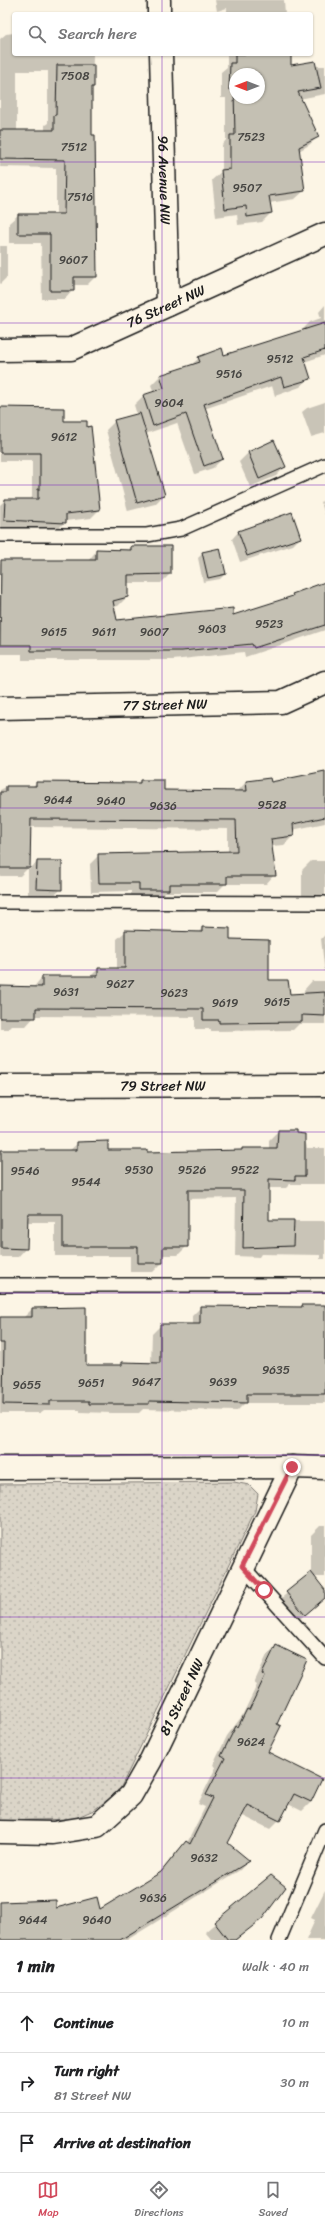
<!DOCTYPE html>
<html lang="en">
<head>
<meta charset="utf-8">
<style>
	body { margin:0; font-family:Sriracha,sans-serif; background:#f2f2f2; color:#202124 }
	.compass { position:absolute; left:229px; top:68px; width:36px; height:36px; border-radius:50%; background:#fff; box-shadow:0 1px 3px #0004; rotate:270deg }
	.stop { position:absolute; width:12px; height:12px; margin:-9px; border:3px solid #d1495b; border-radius:50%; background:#fff }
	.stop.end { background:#d1495b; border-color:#fff; box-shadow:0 1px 4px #0008 }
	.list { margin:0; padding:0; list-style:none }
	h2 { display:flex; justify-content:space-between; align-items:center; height:52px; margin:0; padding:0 16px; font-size:17px }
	h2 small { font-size:13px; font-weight:400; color:#757577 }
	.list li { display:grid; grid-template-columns:26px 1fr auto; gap:12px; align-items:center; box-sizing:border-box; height:60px; padding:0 16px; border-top:1px solid #e0e0e0 }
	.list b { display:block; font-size:15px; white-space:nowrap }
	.list p { margin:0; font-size:13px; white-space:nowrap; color:#757577 }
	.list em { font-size:13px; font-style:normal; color:#757577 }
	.icon { flex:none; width:22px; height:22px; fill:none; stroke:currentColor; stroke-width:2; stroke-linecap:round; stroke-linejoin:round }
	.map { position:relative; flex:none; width:325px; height:1940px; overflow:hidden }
	.search { position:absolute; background:#fff; box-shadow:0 1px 3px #0004; left:12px; right:12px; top:12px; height:44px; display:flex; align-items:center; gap:10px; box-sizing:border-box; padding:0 14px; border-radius:4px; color:#757577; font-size:15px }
	.sheet { height:232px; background:#fff }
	nav { display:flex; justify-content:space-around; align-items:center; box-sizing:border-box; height:56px; border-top:1px solid #e0e0e0; background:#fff; font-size:11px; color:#757577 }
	nav a { display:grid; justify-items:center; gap:2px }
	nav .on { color:#d1495b }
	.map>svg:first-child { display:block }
</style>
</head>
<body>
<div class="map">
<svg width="325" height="1940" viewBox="0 0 325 1940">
	<defs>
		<pattern id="grass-dots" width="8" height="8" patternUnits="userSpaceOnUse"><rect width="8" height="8" fill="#dbd5c8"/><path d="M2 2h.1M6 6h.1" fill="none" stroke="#bbb6ab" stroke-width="1.8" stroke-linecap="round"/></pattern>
	</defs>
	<rect width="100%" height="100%" fill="#fcf5e5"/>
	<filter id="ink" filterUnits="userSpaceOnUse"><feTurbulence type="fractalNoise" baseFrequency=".025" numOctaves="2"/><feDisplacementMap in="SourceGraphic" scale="8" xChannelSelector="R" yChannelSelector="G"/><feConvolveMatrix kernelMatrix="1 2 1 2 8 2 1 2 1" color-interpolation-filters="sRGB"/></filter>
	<g filter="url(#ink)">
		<path fill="url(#grass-dots)" stroke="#7c7872" d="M234,1482L249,1485L258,1494L255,1511L119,1791L94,1810L73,1819L0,1821V1484Z"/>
		<path fill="#0003" fill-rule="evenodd" d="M215,0H284L285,14H227V8L217,11Z
			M14,33V54H93L91,135L96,276L87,285H73V290L65,299H42L41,243H9V223L18,215H56V168L0,167V39L6,34ZM17,71H48V123L45,125V131H17Z
			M227,54H290V66H325V94L299,99L318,137L309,145L299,151L304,191L295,199L269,203L271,213L262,222L238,225L237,214L216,217L212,180L222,171V145L226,140V98H221V72L227,67ZM235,74H259V98H235Z
			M0,246H7V277L0,284Z
			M325,305V355L304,362L310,378L300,387L275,396L272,386L204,409L222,459L213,468L195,474L177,423L145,434L164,495L155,504L128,511L106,430L115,421L137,415L134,405L143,396L154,393L151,385L160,376L190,366L199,358L224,356L301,331L310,322L321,318L319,312Z
			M325,402V433L311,437L302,412L307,408Z
			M0,407L86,428L99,510L91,518L65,521L57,531L0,528V505L5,500H30L32,497V461H0Z
			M274,442L285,467L276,476L250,487L239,462L248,453Z
			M325,499V515L321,502Z
			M239,531L300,538L293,545L240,562L232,539Z
			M131,547L170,574L161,583H127V597L118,606L113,607L116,622L232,616L289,599L293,595L325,584V630L245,657L244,652L173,660H22V654H0V563L2,561H88L97,550L128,551Z
			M203,553L225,574L220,579L203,582L198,558Z
			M325,772V823L292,830L293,836L284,845L271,846L274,875L266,884H225L217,892H165L159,898H131V891L91,892L90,864L99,855L228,852V829L30,827L29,870L37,862L61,889L52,898H28V868L20,876H0V790L6,787H32L36,783L137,784L140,781L163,791L237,792L246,782L270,779V783Z
			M311,861H325V896H302V870Z
			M202,928L229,940L268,981L289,995L304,994V990L312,981H325V1024H299L293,1030L211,1031V1029H195V1017L35,1016L26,1026H11L8,1029H0V987L33,988L42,977H90L98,969H117V939L126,931L198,933Z
			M325,935V974L321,939Z
			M278,1131H295V1134L304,1135L307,1148H325V1184H290L286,1188H268V1221H325V1259H320V1255L261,1254L259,1257L235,1256L236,1198L187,1199V1246L178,1255H162V1263L153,1272H130V1256H55V1222H27L26,1248L18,1257H0V1151H69L78,1143L107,1151L146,1153L240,1151L242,1149H269V1140Z
			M302,1306H325V1403H245L237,1411L143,1409L139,1413H112L80,1412V1410H44L40,1413H0V1318H23L32,1309L85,1366H120L122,1363H151L152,1334L161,1325H192V1316L201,1307L300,1308Z
			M320,1526H325V1577H314L325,1591V1598L295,1623L278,1601L311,1573V1535Z
			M276,1646L275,1724L266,1753L311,1802L302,1811L288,1804L279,1820L270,1829L241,1815L227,1844L248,1861L240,1870L127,1940H0V1902L55,1909L100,1910L158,1875L177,1851L187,1843L205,1807L198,1804L216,1767L213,1765L227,1736L242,1716L257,1685L254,1683L267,1655Z
			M271,1876L261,1918L236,1940H212L205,1932Z
			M325,1890V1940H306L315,1920L311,1918Z"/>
		<path fill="#c4c0b3" stroke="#1c1c1c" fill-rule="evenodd" d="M235,54H291V65L315,61L321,88L298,92L319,137L299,147L305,191L269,196L272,213L247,217L246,206L225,209L221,170L230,169V135H235L234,90H229L230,63H235ZM235,74H259V98H235Z
			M57,65H94V87H92V135H95L97,277H74V291H50V234H18V214H64L65,160L0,159V130H54V115H56Z
			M325,323V350L304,357L311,379L284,387L281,377L204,404L223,459L204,466L186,414L153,426L143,395L164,388L160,375L200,362L198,357L222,348L224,355Z
			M0,407L64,408V421H87V427L91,426L100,510L66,514V523L4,520L5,499H38V489H40V453H0Z
			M140,413L165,495L137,503L114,420Z
			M274,440L286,467L259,479L248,452Z
			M292,512L301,538L247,556L238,531Z
			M131,546H171V574L128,575V597L113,601L117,620L233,608V615L293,596L292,594L325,582V625L254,648L252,644L182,651H31V645H0L1,560H96V549L131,550Z
			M220,548L226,574L208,578L202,552Z
			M325,771V817L293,824L294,836L271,839L276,876H227V884H169V890H139V883H99L98,854L237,851L236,820L31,819L30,868H0V792H6V786H36V782L140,783V780H164V790L247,791L246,781L270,778L271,782Z
			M37,861H62V890L36,889Z
			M202,927L230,928V939L269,940V980H288L290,994L325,992V1016L302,1015V1022L219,1023V1020H203V1009L36,1008V1018H0V986L42,987V976H98V968H125V930L202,932Z
			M278,1130H296V1133L305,1134V1176H295V1180L269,1179V1220H294L293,1246L243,1248L244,1190H188V1247H163V1263H138V1247H63V1214H28L27,1249L1,1248V1150H77V1142L108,1141V1150H147V1152L242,1150V1148H277Z
			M302,1305H325V1394H247V1403L149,1401V1404H89V1401H50V1405L3,1404L4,1343H0V1317H32V1308L86,1307V1365H122V1362L160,1363V1324H200V1306L302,1307Z
			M311,1572L325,1590V1598L305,1615L286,1592Z
			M276,1645L307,1660L277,1724L281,1726L268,1752L322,1779L311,1802L294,1794L280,1821L248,1805L228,1843L250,1861L120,1940H0V1902L56,1900V1908L97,1897L100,1909L161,1872L186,1841L190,1844L213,1798L206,1795L225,1758L221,1756L236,1726L238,1727L247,1709L249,1710L265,1676L262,1674Z
			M271,1875L286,1887L262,1919L235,1940H228L214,1922Z"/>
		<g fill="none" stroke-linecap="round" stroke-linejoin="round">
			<g stroke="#1c1c1c" stroke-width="16">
				<path id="lane" d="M0,535H147L181,529L325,465
					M0,902L325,903
					M0,1285H325
					M242,1566L325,1658
					M279,1940L325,1830"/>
			</g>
			<g stroke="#1c1c1c" stroke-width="25">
				<g id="street">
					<path d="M159,0V14"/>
					<path id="s1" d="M161,54L168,305"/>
					<path id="s2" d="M0,350L71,349L325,234"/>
					<path id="s3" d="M0,708L281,702L325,682"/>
					<path d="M0,1468L292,1467"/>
					<path id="s4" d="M0,1832L53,1833L97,1826L131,1795L151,1760L292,1467L325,1468"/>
				</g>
			</g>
			<g stroke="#1c1c1c" stroke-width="25">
				<g id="secondary">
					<path id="s5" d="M0,1086L325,1085"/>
				</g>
			</g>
			<use href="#lane" stroke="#fcf5e5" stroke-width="13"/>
			<use href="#street" stroke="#fcf5e5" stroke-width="22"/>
			<use href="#secondary" stroke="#fcf5e5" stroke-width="22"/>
		</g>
	</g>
	<g fill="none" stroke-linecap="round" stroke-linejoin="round" filter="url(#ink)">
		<path stroke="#d1495b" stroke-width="5" d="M264,1590L242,1566L292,1467"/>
	</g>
	<path fill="none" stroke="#7b2cbf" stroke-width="1" stroke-opacity="0.55" d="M162,0V14M162,54V1940M0,162H325M0,323H325M0,485H325M0,647H325M0,808H325M0,970H325M0,1132H325M0,1293H325M0,1455H325M0,1617H325M0,1778H325"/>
	<g text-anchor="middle" stroke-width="3" stroke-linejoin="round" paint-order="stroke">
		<g font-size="12" fill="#464542">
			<text x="75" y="80">7508</text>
			<text x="251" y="141">7523</text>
			<text x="74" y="151">7512</text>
			<text x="247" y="192">9507</text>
			<text x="80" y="201">7516</text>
			<text x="73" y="264">9607</text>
			<text x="280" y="363">9512</text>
			<text x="229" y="378">9516</text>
			<text x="169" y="407">9604</text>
			<text x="64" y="441">9612</text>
			<text x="269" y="628">9523</text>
			<text x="212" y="633">9603</text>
			<text x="54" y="636">9615</text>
			<text x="104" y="636">9611</text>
			<text x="154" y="636">9607</text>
			<text x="58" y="804">9644</text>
			<text x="111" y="805">9640</text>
			<text x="272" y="809">9528</text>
			<text x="163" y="810">9636</text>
			<text x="120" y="988">9627</text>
			<text x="66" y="996">9631</text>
			<text x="174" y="997">9623</text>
			<text x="277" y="1006">9615</text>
			<text x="225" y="1007">9619</text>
			<text x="139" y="1174">9530</text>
			<text x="192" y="1174">9526</text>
			<text x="245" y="1174">9522</text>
			<text x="25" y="1175">9546</text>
			<text x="86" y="1186">9544</text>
			<text x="276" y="1374">9635</text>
			<text x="146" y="1386">9647</text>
			<text x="223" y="1386">9639</text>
			<text x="91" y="1387">9651</text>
			<text x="27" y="1389">9655</text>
			<text x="251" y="1746">9624</text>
			<text x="204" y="1862">9632</text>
			<text x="153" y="1902">9636</text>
			<text x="33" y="1924">9644</text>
			<text x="97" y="1924">9640</text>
		</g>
		<g font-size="14" fill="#1c1c1c" stroke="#fcf5e5">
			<text dy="5" stroke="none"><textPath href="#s1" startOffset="126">96 Avenue NW</textPath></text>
			<text dy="5" stroke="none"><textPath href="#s2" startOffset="175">76 Street NW</textPath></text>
			<text dy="5" stroke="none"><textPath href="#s3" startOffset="165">77 Street NW</textPath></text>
			<text dy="5" stroke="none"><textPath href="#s5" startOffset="163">79 Street NW</textPath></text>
			<text dy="5" stroke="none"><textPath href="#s4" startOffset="254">81 Street NW</textPath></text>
		</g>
	</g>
</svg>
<svg class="compass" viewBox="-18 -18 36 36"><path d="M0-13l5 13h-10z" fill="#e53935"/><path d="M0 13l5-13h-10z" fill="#757577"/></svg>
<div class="stop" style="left:264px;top:1590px"></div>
<div class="stop end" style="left:292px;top:1467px"></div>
<div class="search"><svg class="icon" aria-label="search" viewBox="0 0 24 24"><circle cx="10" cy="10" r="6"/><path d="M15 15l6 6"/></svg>Search here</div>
</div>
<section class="sheet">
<h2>1 min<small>Walk · 40 m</small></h2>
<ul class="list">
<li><svg class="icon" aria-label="ahead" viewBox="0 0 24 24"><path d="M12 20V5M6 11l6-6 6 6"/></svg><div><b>Continue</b></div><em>10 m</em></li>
<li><svg class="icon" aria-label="right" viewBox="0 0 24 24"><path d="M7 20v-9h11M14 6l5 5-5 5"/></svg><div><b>Turn right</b><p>81 Street NW</p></div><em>30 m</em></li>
<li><svg class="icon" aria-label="arrive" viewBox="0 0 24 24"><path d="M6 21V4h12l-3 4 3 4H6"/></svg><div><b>Arrive at destination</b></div></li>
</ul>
</section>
<nav>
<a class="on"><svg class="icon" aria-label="map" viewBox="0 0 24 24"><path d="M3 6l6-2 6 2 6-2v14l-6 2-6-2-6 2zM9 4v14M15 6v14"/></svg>Map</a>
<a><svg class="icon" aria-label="directions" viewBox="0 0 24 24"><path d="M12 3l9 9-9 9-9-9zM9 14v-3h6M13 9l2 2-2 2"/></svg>Directions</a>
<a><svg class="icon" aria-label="saved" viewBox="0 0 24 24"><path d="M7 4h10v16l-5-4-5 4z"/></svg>Saved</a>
</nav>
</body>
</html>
